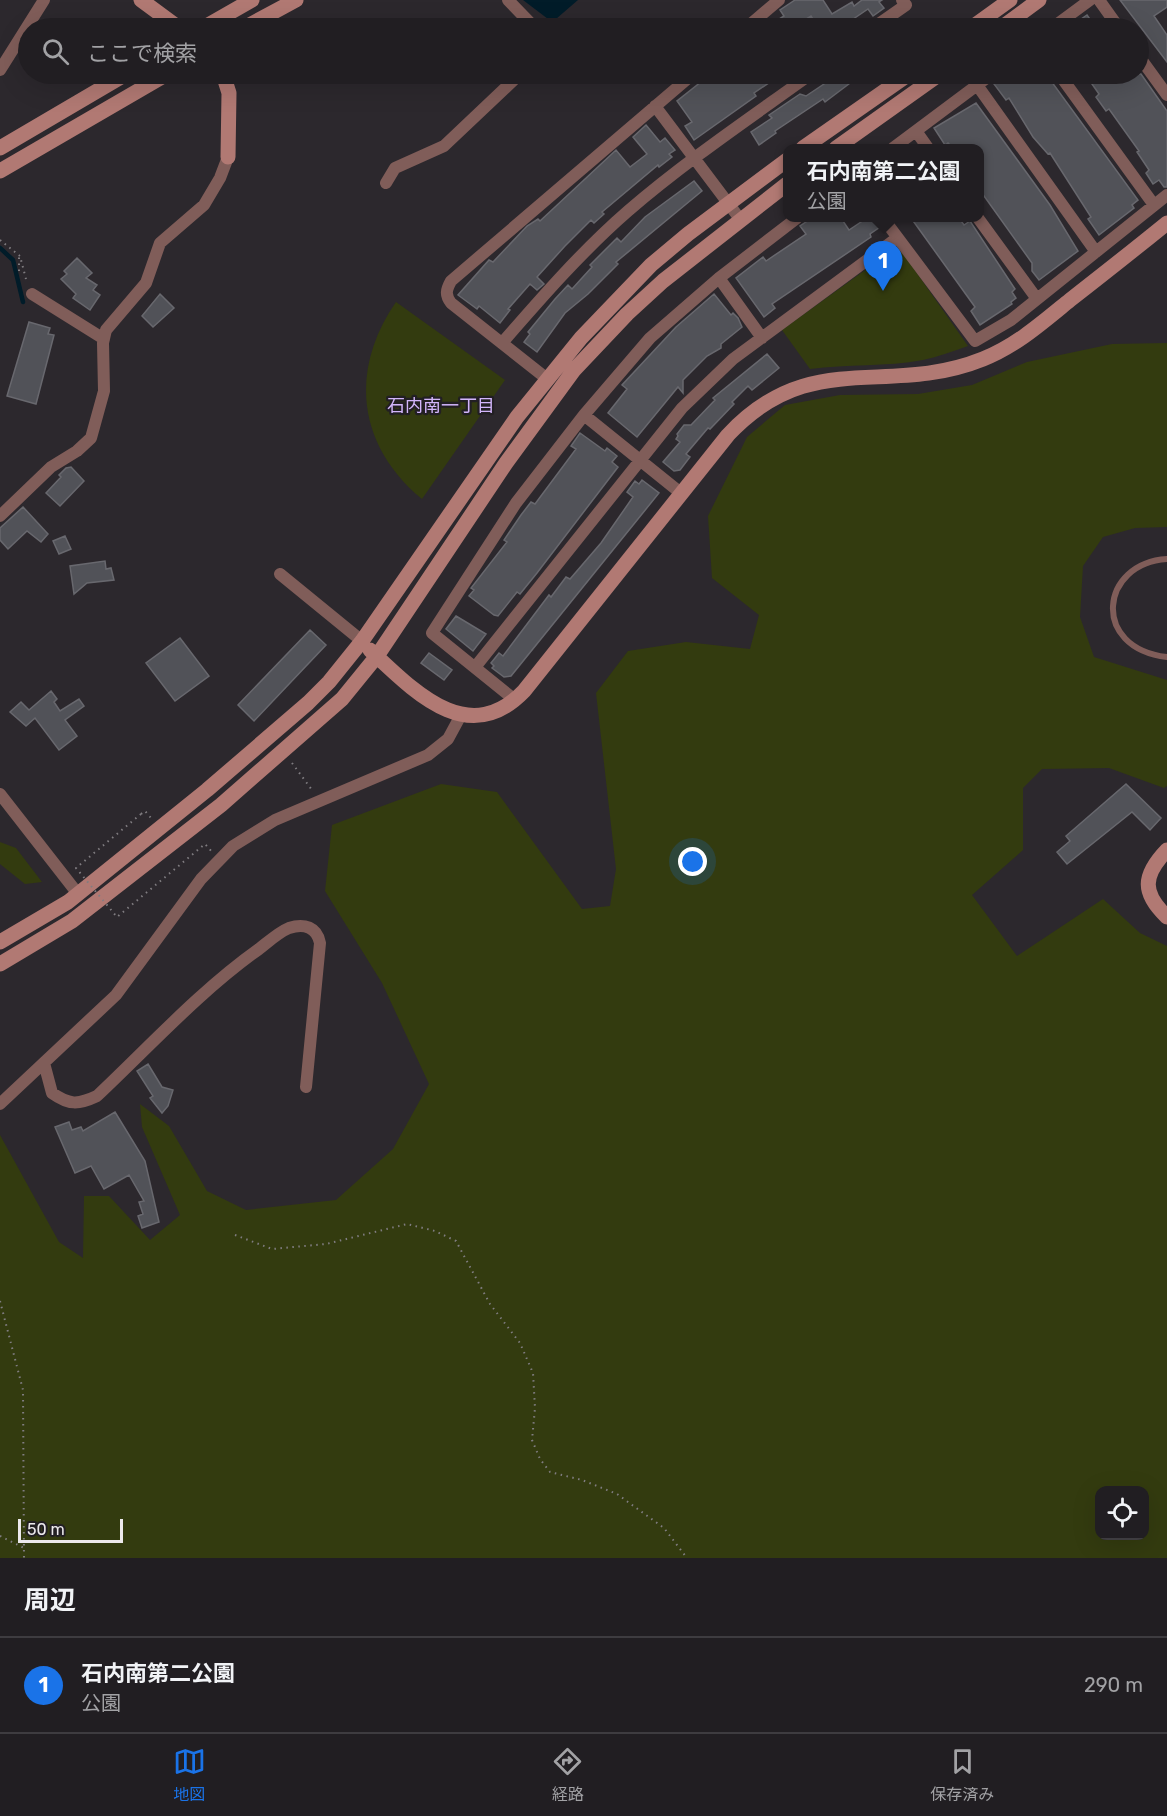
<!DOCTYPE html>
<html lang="ja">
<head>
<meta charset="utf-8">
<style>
	body { margin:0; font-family:Rubik,"Noto Sans JP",sans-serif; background:#29272a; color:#f1f3f6 }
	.controls { position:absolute; right:18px; bottom:18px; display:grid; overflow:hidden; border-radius:12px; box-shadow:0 6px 24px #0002 }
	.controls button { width:54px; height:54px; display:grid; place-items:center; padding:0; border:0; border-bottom:2px solid #3e3c40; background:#211e22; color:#f1f3f6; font:30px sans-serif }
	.scale { position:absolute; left:18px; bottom:15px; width:105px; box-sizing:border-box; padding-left:6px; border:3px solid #ece9ec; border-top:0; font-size:16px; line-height:21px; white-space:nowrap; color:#ece9ec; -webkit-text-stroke:4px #221f23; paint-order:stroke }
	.you { position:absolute; left:693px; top:862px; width:21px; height:21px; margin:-15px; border:4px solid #fff; border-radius:50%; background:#1a73e8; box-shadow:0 0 0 9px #1a73e833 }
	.badge { display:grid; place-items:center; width:39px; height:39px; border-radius:50%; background:#1a73e8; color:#fff; font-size:20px; font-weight:700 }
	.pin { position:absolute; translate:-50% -50px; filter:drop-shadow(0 2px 3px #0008) }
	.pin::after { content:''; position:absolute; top:32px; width:21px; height:18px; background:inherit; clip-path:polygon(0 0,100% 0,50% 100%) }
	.popup { position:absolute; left:783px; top:144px; width:201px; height:78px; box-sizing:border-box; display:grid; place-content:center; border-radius:12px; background:#211e22; filter:drop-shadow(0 2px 4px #0005); font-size:20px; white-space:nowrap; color:#a2a2a5 }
	.popup b { font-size:22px; color:#f1f3f6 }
	.popup::after { content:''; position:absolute; left:50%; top:100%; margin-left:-12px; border:12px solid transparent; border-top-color:#211e22 }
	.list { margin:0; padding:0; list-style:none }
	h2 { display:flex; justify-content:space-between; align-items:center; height:78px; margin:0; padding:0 24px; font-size:26px }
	h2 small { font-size:20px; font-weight:400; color:#a2a2a5 }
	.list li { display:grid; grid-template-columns:39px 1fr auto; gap:18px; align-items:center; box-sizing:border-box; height:96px; padding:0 24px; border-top:2px solid #3e3c40 }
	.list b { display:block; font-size:22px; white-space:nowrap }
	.list p { margin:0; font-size:20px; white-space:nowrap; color:#a2a2a5 }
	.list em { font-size:20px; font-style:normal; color:#a2a2a5 }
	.icon { flex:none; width:33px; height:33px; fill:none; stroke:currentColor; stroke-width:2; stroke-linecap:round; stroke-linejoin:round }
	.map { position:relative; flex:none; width:1167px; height:1558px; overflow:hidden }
	.search { position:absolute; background:#211e22; box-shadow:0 6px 24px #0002; left:18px; right:18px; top:18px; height:66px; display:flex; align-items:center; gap:15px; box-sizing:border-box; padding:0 21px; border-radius:33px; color:#a2a2a5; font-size:22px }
	.sheet { height:174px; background:#211e22 }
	nav { display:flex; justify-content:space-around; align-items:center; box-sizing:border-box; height:84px; border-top:2px solid #3e3c40; background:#211e22; font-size:16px; color:#a2a2a5 }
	nav a { display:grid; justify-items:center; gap:3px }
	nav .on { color:#1a73e8 }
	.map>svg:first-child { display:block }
</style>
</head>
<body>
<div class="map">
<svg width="1167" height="1558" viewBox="0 0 1167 1558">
	<rect width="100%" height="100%" fill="#2c282d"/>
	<path fill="#333b0f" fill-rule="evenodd" d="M893,250L902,252L968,346C953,351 938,357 923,360C886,367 847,364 810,369L782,330Z
		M396,302L505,380L422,499C357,445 349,370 396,302Z
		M1167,343V527L1135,528L1103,537L1083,566L1080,617L1094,657L1167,680V786L1164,788L1109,768L1042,769L1023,788V850L972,895L1017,956L1103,899L1140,933L1167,946V1558H0V1135L59,1242L83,1258L84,1196H109L150,1240L180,1215L142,1127L140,1104L169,1126L207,1191L246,1210L336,1200L393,1149L429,1084L382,983L325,891L332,825L441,784L497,792L582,909L610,906L616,869L596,693L628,651L686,642L750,649L759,615L712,578L708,516L747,437L785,405L840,395L918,394L972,385L1027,362L1112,344ZM1144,1490V1536H1100V1490Z
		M0,842L16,848L42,882L25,884L0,864Z"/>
	<path fill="#011c29" d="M523,0H578L556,19H548Z"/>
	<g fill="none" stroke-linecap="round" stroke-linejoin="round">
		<path stroke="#011c29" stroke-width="4.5" d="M0,248L13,260L23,302"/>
	</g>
	<path fill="#515258" stroke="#68686e" stroke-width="1.5" d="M795,0H823L832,14L852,2L854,6L862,0H882L879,2L884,8L873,16L868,9L840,28H819L811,16L792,28H765L784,16L780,10Z
		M1120,0H1167V7L1154,16L1167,35V62Z
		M1087,15L1096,28H1082L1077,22Z
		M711,74H782L754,93L756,96L694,140L685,126L692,122L677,101Z
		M839,74H862L825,102L823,99L775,131L776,133L759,145L751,132L772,118L769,115L800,94L806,96Z
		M1008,74H1046L1138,200L1132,205L1134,208L1099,235L1088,219L1091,217L1050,153L1048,154L1033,137L1009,98L1006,100L994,84Z
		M1085,74H1103L1110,83L1123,74H1141L1167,111V187H1164L1159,180L1153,184L1146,173L1149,170L1137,152L1139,151L1109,109L1106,111L1096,97L1099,94Z
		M976,103L1050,205L1078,251L1039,280L1032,271V263L979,189V148H953L948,143L945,145L934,128Z
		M646,125L660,142L665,138L675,150L669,154L672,157L659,167L658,165L602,212L604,214L594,223L591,220L565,246L537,277L544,284L537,290L530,284L508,309L510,310L500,323L479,306L477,309L458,295L489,260L493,262L527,226L538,219L540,221L616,150L630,167L647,154L633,137Z
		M694,181L702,191L616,262L618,264L588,294L565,313L537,352L524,342L530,334L528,332L555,299L568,285L572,289L592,267L590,265L617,238L621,242L645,217Z
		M812,218H841L849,230L867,218H873L880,227L870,234L871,237L772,304L775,308L764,317L736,278L763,257L766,261L806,234L800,226Z
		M911,218H959L964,225L970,221L1015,289L1012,292L1016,298L1011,302L1012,304L980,325L971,311L975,307Z
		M77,258L92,273L86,278L97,285L93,290L100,295L90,310L73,298L76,294L61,279L67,274L64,271Z
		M160,294L174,308L153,327L142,316Z
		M714,294L731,315L733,313L738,318L742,327L721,344V348L707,356L683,380V393L678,387L637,437L608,413L627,389L622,385L676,327Z
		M29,322L50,328L48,334L54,335L36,404L7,396Z
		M767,354L779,368L752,390L748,386L732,402L734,404L710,429L708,428L686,454L690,457L680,470L674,471L663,462L680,442L676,439L678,436L677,434L684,425H691L715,400L713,398Z
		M580,433L605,451L607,448L617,456L612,462L618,467L537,573L520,594L517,592L498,616L494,615L469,596L474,590L471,588L507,542L504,540L521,515L531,502L535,504L576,449L571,446Z
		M71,467L84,481L60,506L46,493L61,477L59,475L66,468Z
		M642,480L659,493L511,676L504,677L492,668L494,666L491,663L499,653L503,656L549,595L551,597L566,577L570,579L601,543L633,497L627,492L635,481L639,484Z
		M23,507L48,534L41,542L27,531L8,549L0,540V528Z
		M65,536L71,549L59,554L53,541Z
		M105,561L106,569L111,568L114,580L87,583L74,594L70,566Z
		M456,616L486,634L473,651L446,629Z
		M310,630L326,645L254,721L238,705Z
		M180,638L209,676L175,701L146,663Z
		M429,653L452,670L444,680L421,663Z
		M51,691L57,699L54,702L60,711L79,699L84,706L65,720L77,736L59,750L35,718L26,726L10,712L21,702L29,710Z
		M1126,784L1161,818L1150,830L1132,812L1067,864L1057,852L1070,841L1066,836Z
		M148,1064L162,1087L173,1090L168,1106L162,1113L150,1098L153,1096L137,1071Z
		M115,1112L145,1161L159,1222L142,1228L138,1216L143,1214L139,1202L144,1201L129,1175L104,1189L91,1166L75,1173L55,1127L69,1122L72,1130L81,1127L83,1131Z"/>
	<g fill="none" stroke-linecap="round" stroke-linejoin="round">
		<path stroke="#807d81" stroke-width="2" stroke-dasharray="1.5 4.5" stroke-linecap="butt" d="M0,240L20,256L27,283
			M19,271V257
			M292,763L312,790
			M141,814L145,811L151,818
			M235,1235L272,1249L326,1244L407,1224L435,1231L456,1241L490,1304L520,1343L533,1373L535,1408L532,1440L540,1459L550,1472L582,1480L617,1494L664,1528L687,1558
			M0,1301L23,1390L24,1558
			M0,1536L24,1548"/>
		<path stroke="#805d59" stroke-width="6" d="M1167,559C1100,563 1090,648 1167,657"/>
		<path stroke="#805d59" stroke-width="12" d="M508,0L535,28
			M1099,0L1119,28
			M746,28L779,0
			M873,28L906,5L902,0
			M1052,28L1090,0
			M1138,55L1167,95
			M0,70L44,0
			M1059,74L1154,205
			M977,85L1096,252
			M655,106L740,219
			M916,131L928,148
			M893,148L992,74
			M386,183L395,168L444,146L520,74
			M883,218L975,341L1011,320L1167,195
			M978,218L1037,299
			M719,278L762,338
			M32,294L104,339
			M502,343C542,297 582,251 628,211C686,161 750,118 811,74
			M546,378L451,303C445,295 446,290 451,281L693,74
			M584,415L682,494
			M0,516L51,467L77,451L91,438L104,391L103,343L106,330L146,283L160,243L204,205L220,178L228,157
			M280,574L362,641
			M476,666L682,408L733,359L897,238
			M515,700L432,633L516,503L584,415L650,338L719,278L797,218
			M0,794L78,894
			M44,1063L52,1093C69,1105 78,1105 97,1096C150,1046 200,991 259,949C268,942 279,932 289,928C304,923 317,927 320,943L306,1087
			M0,1104L116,995L201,879L233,846L275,820L428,755L448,739L461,715"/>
		<path stroke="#b17973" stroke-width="15" d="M141,0L179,28
			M203,28L252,0
			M244,28L296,0
			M971,28L1010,0
			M1001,28L1039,0
			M223,74L229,93L228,157
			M0,148L126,74
			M803,148L909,74
			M836,148L940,74
			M0,171L167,74
			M370,650C414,691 468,749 524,691L728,435C811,346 886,398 983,359C1016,346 1043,322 1070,300C1102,275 1135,249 1167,223
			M1167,850C1142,876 1142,893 1167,917
			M0,942L68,902L207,790L308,703L329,682L362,641L517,417L581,338L651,265L688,234L787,160
			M0,964L72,921L221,805L342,699L377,656L506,463L574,370L627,314L663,281L787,184"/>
		<path stroke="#807d81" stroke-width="2" stroke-dasharray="1.5 4.5" stroke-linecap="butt" d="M141,814L76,868L117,917L205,844L213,853"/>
	</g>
	<g text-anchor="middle" stroke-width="4.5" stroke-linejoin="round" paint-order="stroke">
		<g font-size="18" fill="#d2b5fa" stroke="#221f23">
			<text x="441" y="412">石内南一丁目</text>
		</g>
	</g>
</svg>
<div class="controls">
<button><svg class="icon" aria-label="locate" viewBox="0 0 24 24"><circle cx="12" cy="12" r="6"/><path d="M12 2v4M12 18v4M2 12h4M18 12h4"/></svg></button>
</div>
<div class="scale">50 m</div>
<div class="you"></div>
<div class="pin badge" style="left:883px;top:291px">1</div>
<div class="popup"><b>石内南第二公園</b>公園</div>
<div class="search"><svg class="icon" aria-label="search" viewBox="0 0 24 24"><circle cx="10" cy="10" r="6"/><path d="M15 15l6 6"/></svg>ここで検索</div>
</div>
<section class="sheet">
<h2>周辺<small></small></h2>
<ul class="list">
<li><span class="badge">1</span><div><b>石内南第二公園</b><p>公園</p></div><em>290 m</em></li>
</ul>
</section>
<nav>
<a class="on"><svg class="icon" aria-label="map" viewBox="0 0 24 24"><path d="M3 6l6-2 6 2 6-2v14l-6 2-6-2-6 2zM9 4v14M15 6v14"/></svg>地図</a>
<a><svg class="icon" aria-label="directions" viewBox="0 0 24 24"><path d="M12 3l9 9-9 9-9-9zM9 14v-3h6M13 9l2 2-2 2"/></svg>経路</a>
<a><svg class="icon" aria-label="saved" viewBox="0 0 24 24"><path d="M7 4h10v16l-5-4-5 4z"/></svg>保存済み</a>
</nav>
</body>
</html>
